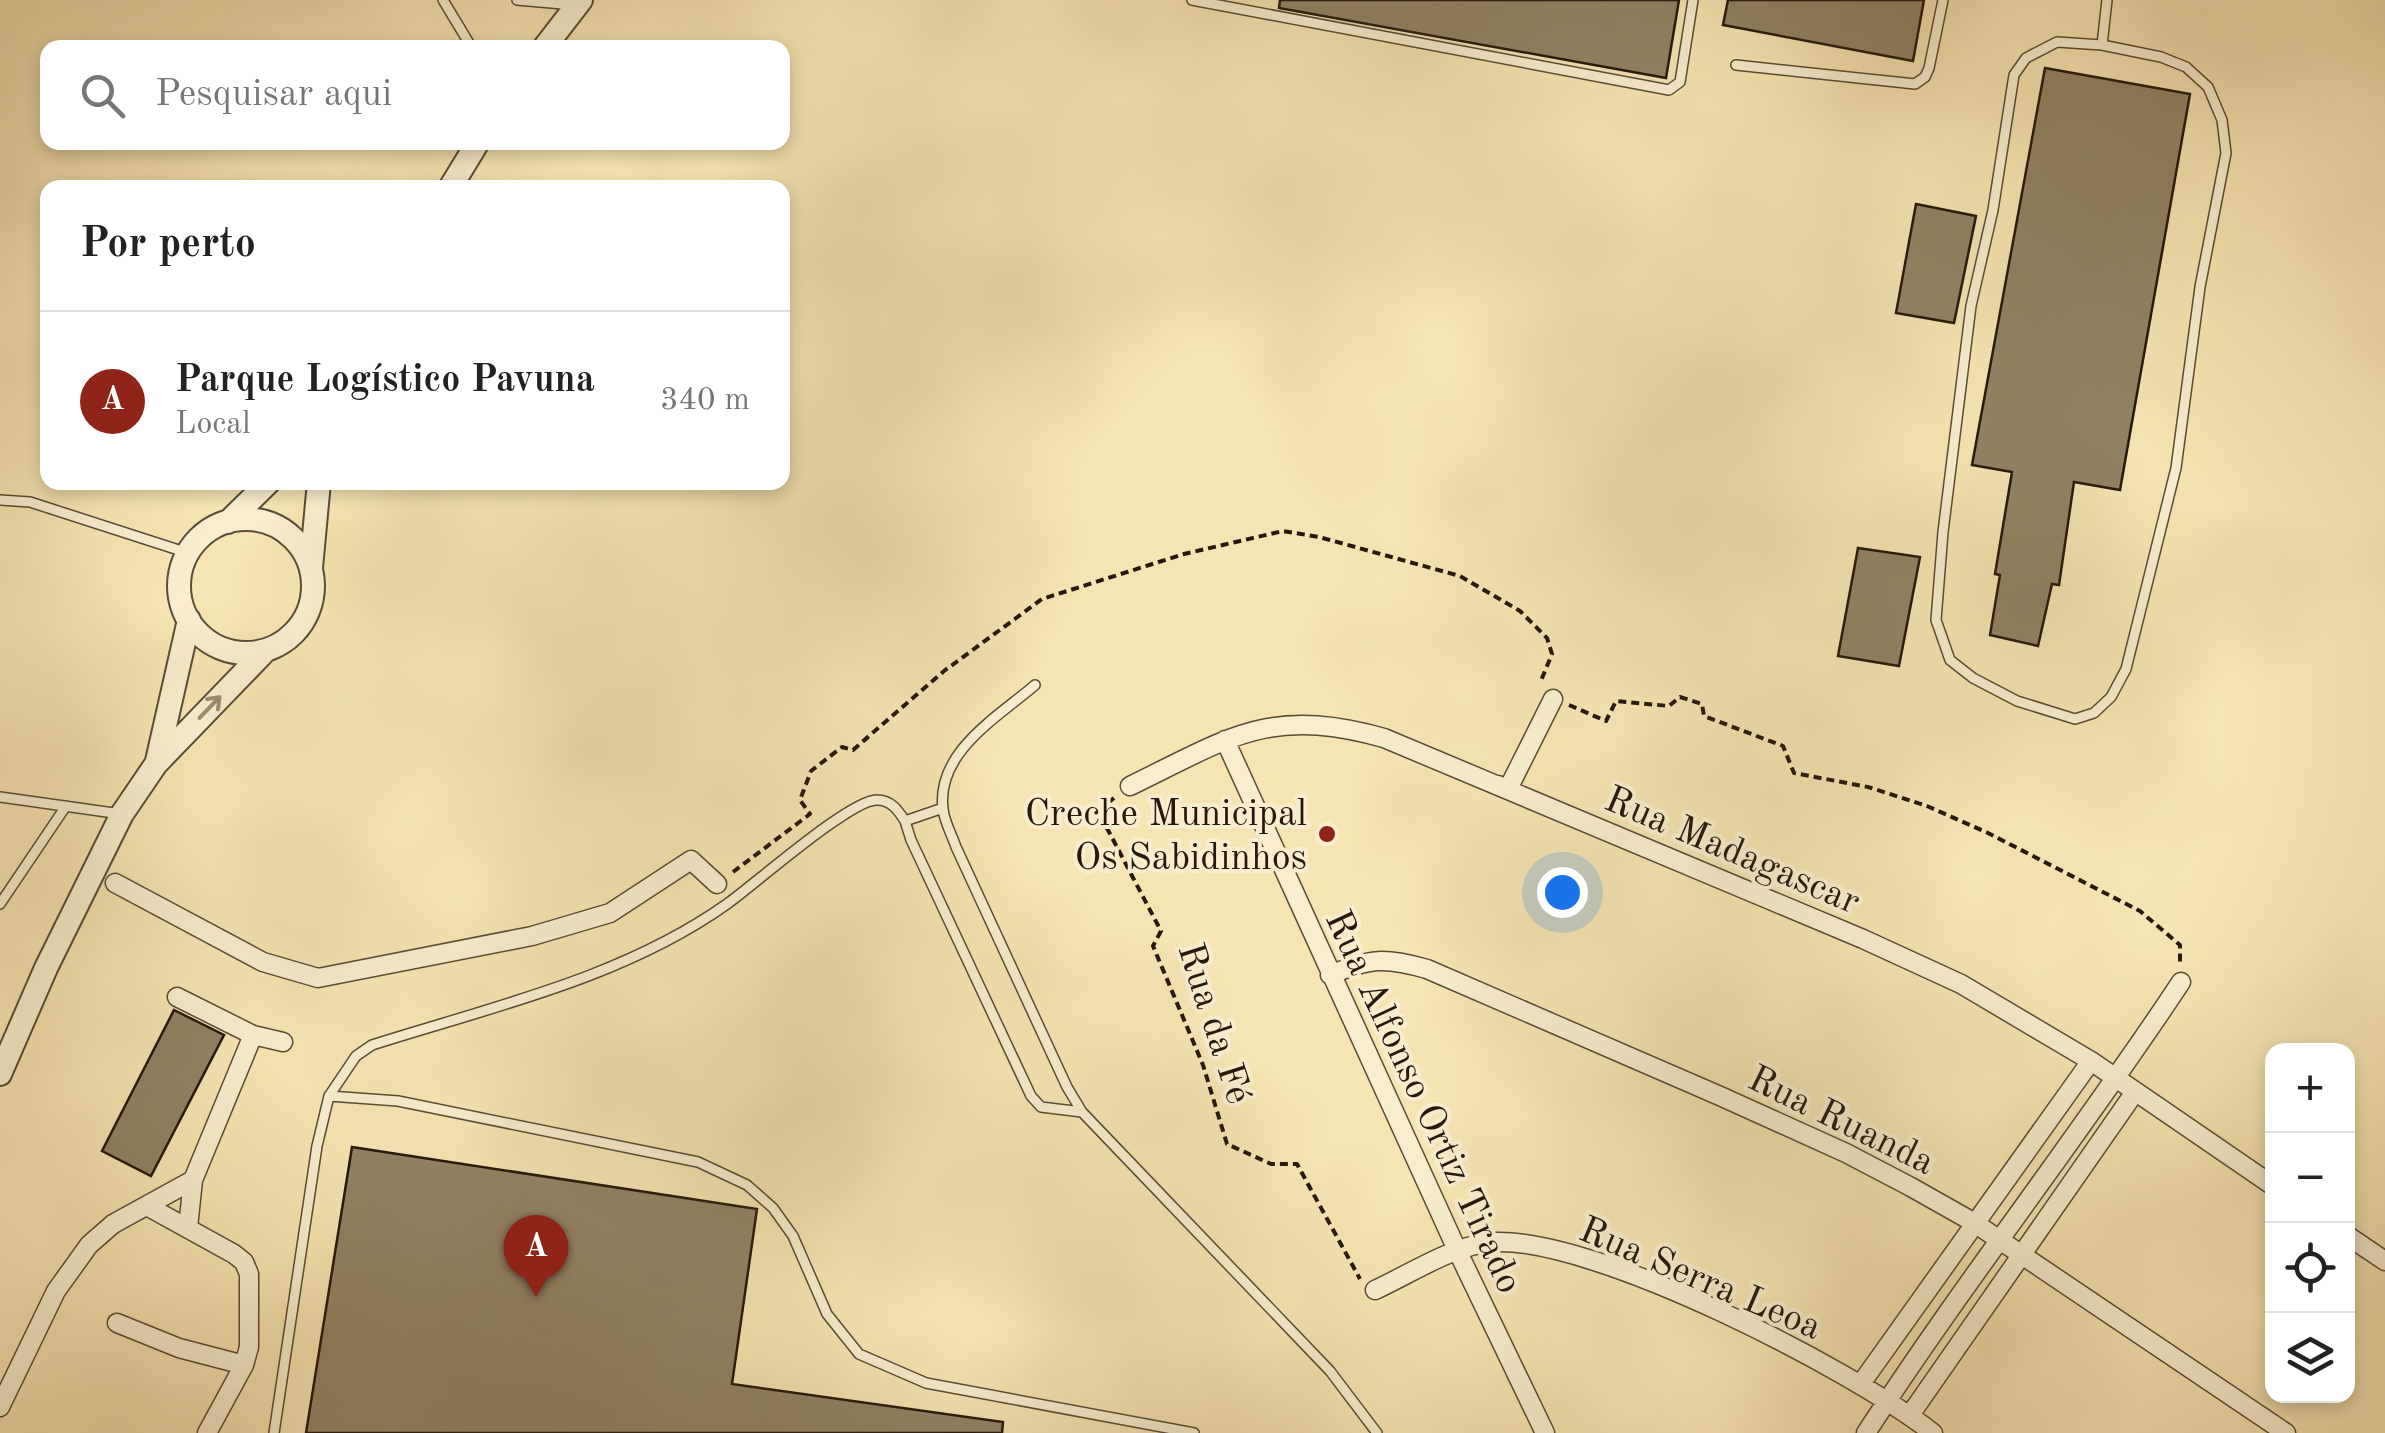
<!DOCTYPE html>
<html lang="pt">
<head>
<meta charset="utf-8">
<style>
	body { margin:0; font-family:"Old Standard TT",serif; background:#f6f6f6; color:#222 }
	.controls { position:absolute; right:30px; bottom:30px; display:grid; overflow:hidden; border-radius:20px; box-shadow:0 5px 15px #0003 }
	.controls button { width:90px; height:90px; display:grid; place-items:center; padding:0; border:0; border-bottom:2px solid #e0e0e0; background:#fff; color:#222; font:50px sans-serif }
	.you { position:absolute; left:1562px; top:892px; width:35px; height:35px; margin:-25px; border:8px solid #fff; border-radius:50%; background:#1a73e8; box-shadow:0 0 0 15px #1a73e833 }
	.badge { display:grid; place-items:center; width:65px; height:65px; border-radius:50%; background:#8f2418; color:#fff; font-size:32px; font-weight:700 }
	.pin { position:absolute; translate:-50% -82px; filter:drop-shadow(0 2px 5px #0008) }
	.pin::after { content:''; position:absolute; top:52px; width:35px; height:30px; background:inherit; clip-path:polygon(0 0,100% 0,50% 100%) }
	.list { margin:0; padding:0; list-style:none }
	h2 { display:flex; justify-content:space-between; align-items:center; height:130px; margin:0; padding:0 40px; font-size:42px }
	h2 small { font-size:32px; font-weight:400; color:#767676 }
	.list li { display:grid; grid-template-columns:65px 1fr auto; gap:30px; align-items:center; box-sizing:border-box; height:180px; padding:0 40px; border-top:2px solid #e0e0e0 }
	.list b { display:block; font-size:38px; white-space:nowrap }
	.list p { margin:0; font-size:32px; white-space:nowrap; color:#767676 }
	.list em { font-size:32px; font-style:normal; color:#767676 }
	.icon { flex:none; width:55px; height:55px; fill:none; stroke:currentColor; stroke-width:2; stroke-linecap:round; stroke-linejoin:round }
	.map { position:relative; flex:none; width:2385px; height:1433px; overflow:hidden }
	.search { position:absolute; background:#fff; box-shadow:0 5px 15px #0003; left:40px; top:40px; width:750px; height:110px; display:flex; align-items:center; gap:25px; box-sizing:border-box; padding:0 35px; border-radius:20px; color:#767676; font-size:38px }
	.panel { position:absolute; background:#fff; box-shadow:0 5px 15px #0003; left:40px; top:180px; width:750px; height:310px; border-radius:20px }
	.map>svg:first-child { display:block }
</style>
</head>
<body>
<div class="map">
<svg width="2385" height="1433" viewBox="0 0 2385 1433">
	<rect width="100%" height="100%" fill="#f6e4b2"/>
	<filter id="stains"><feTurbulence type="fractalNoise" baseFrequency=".002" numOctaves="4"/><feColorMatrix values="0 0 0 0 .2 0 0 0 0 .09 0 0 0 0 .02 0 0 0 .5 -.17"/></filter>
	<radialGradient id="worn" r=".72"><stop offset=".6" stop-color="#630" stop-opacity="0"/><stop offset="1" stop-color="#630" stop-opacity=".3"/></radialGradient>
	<path fill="#928262" stroke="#26180c" stroke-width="2.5" d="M1280,0H1679L1666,78L1279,8Z
		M1728,0H1924L1913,61L1723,25Z
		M2045,68L2190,94L2120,490L2074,482L2059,585L2052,584L2038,646L1990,635L2000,575L1995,574L2012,472L1972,465Z
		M1916,204L1976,216L1954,323L1896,313Z
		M1858,548L1920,557L1899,666L1838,656Z
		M174,1010L224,1035L151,1176L102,1151Z
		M352,1147L757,1209L732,1384L1003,1422L1002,1433H306Z"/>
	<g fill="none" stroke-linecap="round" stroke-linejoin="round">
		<g stroke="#5a4b36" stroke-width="12">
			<path id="service" d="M443,0L472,48
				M517,0L574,5
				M1192,0L1669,90L1680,82L1693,0
				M2057,42L2102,45L2161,57L2186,67L2208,87L2222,120L2226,153L2200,287L2176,468L2126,669L2111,697L2094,713L2075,719L2017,701L1973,678L1950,660L1936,620L1943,532L1971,306L1993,210L2014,75L2026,58Z
				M2102,45L2107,0
				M1736,65L1915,84L1925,77L1929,68L1943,0
				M0,500L30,502L188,553
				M1035,685C998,717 936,752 943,809C944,821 952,835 956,847L1067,1087L1082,1112L1330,1371L1377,1433
				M0,797L121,814
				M943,808L905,821L911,840L1031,1096L1041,1107L1082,1112
				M0,904L66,806
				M329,1096L356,1056L372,1045C491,1007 623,978 727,904C754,885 851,799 877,800C891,800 898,810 905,821
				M274,1433L317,1146L329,1096L398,1101L698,1162L747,1185L773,1208L793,1236L827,1314L859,1354L926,1383L1194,1433"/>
		</g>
		<g stroke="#5a4b36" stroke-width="21">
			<path id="minor" d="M1225,740L1458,1252L1545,1433
				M1498,785L1508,789L1553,699
				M1130,786C1231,737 1269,706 1384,738L1863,939L1961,984L2091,1061L2272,1185
				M115,883L263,962L318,978L532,936L610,913L691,860L717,884
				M1330,975C1370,958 1385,957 1427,969L1720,1096L1846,1153L1911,1187L1973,1222L2286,1433
				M177,997L253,1035L283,1042
				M147,1206L234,1254L244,1262L249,1274V1347L244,1365L207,1433
				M188,1228L193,1180
				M2348,1236L2385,1261
				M1375,1290C1412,1273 1455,1244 1495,1242C1597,1238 1851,1369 1933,1433
				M117,1323L179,1348L244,1365
				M1860,1385L2091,1061
				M0,1407L56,1291L89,1245L113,1224L193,1180L253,1035
				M1910,1415L2135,1092
				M1866,1433C1966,1279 2080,1135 2181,982"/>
		</g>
		<g stroke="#5a4b36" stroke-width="26">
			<path id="tertiary" d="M544,48L581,0
				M450,188L478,142
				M179 586a67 67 0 1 1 134 0a67 67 0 1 1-134 0Z
				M228,522L269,482
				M311,568L319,482
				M157,761L189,620
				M0,1074L46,968L122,814L156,764L265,651"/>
		</g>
		<path stroke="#26180c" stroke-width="4" stroke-dasharray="8 5" stroke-linecap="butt" d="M1569,705L1606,721L1616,701L1669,706L1680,697L1702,704L1704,716L1783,746L1794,773L1868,787L1927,806L1988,833L2140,911L2180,945V964
			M1114,798L1098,811L1161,931L1153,946L1203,1065L1227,1144L1271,1164H1297L1360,1279
			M733,872L810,814L800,800L811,771L842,747L853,750L944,671L1042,599L1184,554L1283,531L1319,537L1460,576L1520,611L1547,638L1552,654L1540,683"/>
		<use href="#service" stroke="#f9edcd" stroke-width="9"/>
		<use href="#minor" stroke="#f9edcd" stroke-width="18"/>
		<use href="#tertiary" stroke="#f9edcd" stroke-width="22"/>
	</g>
	<defs><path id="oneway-shaft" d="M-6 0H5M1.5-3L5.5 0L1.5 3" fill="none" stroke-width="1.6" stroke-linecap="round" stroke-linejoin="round" transform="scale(2.5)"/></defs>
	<use stroke="#9a8d76" href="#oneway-shaft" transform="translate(210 707) rotate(-46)"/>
	<circle fill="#8f2418" stroke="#f9edcd" stroke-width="4" cx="1327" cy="834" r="10"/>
	<g text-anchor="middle" stroke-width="8" stroke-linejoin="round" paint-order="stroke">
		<g font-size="38" fill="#26180c" stroke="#f9edcd" text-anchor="end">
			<text x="1307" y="825">Creche Municipal<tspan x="1307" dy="44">Os Sabidinhos</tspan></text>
		</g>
		<g font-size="38" fill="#26180c" stroke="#f9edcd">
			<text transform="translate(1733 849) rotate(23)" y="13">Rua Madagascar</text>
			<text transform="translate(1216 1023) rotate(72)" y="13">Rua da Fé</text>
			<text transform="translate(1425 1101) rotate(65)" y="13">Rua Alfonso Ortiz Tirado</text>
			<text transform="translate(1842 1119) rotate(26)" y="13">Rua Ruanda</text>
			<text transform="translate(1701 1277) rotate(23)" y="13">Rua Serra Leoa</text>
		</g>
	</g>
	<rect width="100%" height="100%" filter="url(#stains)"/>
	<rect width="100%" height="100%" fill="url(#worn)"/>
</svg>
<div class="controls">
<button>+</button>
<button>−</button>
<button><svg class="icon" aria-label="locate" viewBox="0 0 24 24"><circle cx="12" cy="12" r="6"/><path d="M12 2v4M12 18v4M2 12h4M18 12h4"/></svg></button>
<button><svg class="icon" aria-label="layers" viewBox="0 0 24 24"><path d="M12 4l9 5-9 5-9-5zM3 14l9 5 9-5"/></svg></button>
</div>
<div class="you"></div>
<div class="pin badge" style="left:536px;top:1297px">A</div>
<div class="search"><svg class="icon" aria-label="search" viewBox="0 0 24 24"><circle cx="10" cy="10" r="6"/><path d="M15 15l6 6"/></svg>Pesquisar aqui</div>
<section class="panel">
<h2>Por perto<small></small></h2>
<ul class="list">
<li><span class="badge">A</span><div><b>Parque Logístico Pavuna</b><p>Local</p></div><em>340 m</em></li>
</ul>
</section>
</div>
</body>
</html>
